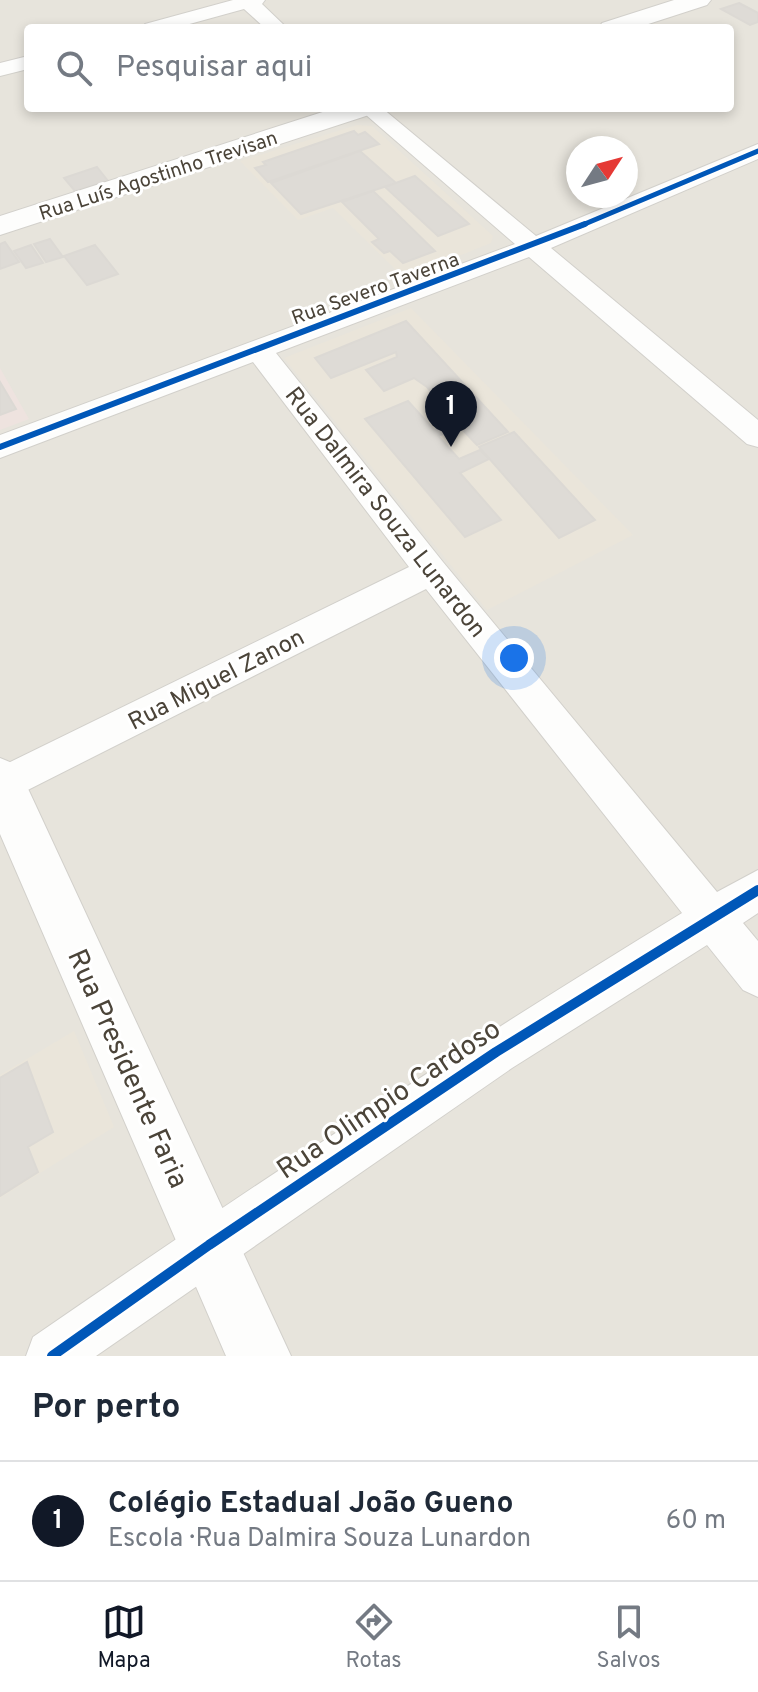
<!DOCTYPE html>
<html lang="pt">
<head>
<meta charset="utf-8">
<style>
	body { margin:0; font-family:Overpass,sans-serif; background:#f2f2f3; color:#1f2937 }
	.compass { position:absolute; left:566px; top:136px; width:72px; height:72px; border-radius:50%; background:#fff; box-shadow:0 4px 12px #0003; rotate:54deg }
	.you { position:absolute; left:514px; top:658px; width:28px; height:28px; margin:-20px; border:6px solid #fff; border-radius:50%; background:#1a73e8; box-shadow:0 0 0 12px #1a73e833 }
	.badge { display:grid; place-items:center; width:52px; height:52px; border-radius:50%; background:#111827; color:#fff; font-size:26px; font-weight:700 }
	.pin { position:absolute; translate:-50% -66px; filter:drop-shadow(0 2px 4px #0008) }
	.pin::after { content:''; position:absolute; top:42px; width:28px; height:24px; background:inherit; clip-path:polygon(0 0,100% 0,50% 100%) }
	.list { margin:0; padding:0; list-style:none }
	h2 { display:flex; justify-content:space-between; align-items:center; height:104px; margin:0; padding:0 32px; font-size:34px }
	h2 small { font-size:26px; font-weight:400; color:#747a83 }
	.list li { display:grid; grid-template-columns:52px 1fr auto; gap:24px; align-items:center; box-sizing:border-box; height:120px; padding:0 32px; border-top:2px solid #e0e1e3 }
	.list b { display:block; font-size:30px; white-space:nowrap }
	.list p { margin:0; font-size:26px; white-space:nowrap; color:#747a83 }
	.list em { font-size:26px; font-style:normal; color:#747a83 }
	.icon { flex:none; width:44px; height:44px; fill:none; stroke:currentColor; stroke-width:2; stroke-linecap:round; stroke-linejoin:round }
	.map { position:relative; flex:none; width:758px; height:1356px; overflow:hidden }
	.search { position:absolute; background:#fff; box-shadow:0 4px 12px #0003; left:24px; right:24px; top:24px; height:88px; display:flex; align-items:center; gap:20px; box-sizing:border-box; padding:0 28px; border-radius:8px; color:#747a83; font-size:30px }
	.sheet { height:224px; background:#fff }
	nav { display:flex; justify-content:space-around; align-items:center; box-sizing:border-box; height:112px; border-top:2px solid #e0e1e3; background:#fff; font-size:22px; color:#747a83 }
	nav a { display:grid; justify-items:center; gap:4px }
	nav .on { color:#111827 }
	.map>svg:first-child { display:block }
</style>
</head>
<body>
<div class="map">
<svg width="758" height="1356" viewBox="0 0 758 1356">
	<rect width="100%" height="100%" fill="#f4f2ee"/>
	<path fill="#e7e4dc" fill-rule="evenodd" d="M0,0H758V1356H0ZM28,28H730V108H28ZM578,148H626V196H578Z"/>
	<path fill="#eae5da" d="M357,125L372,126L493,236L491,243L404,278L333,208L298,220L240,161Z
		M411,308L633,535L487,610L284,358Z
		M74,1031L114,1127L0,1198V1075Z"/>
	<path fill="#eee3df" d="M0,368L29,419L0,430Z"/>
	<path fill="#dedbd6" stroke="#dcd9d4" stroke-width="2" d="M739,3L758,13V22L750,25L721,9Z
		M354,131L358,135L365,132L379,144L268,182L255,168L266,165L263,162Z
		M360,151L396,183L301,214L271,183Z
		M97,167L108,181L75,191L64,178Z
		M415,176L469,224L438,236L385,187Z
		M373,191L393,210L435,251L403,263L390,251L384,253L372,242L379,239L342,202Z
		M50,239L63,257L46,262L34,244Z
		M5,242L19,262L0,269V244Z
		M31,245L43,263L26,268L14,251Z
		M95,245L118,274L87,285L64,256Z
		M406,321L508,432L477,445L460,427L438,436L459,459L480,450L489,459L460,473L501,520L465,537L365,419L408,401L434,430L455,421L427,387L414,378L384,391L366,370L397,357L396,352L331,378L315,358Z
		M0,382L16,409L0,415Z
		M514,432L595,520L559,538L479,447Z
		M27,1062L53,1132L28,1147L38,1172L0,1196V1078Z"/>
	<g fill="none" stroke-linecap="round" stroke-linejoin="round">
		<g stroke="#d2d0cb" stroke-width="2">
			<path id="minor" d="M233,0H265L262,4L287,28H265L244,9L175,28H142L145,24Z
				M28,56V69L0,76V63Z
				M358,108H382L536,236L758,144V159L551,248L758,420V447L747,444L529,257L276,353L443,562L717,892L758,870V913L743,923L758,941V997L743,990L707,945L512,1068L96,1356H26L33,1337C246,1190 461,1048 682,913L426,589L0,804V767L409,567L253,362L0,458V435L515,244Z"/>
		</g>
		<g stroke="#d2d0cb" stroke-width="2">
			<path id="tertiary" d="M674,0H711L707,5L636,28H599L602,23Z
				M335,108H376L372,114L0,235V216Z
				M0,758L17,765L291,1356H226L0,834Z"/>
		</g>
		<use href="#minor" fill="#fdfdfc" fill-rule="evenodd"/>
		<use href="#tertiary" fill="#fdfdfc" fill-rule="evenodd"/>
		<g stroke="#fff" stroke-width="8">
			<path id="cycleway-far2" d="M580,226L758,151"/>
		</g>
		<g stroke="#fff" stroke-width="10">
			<path id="cycleway-far1" d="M0,447L585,224"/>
		</g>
		<g stroke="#fff" stroke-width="15">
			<path id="cycleway" d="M52,1356L209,1245L496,1052L758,890"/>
		</g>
		<use href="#cycleway-far2" stroke="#0057b8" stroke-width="5"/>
		<use href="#cycleway-far1" stroke="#0057b8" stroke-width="6"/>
		<use href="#cycleway" stroke="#0057b8" stroke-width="10"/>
	</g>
	<g text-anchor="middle" stroke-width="6" stroke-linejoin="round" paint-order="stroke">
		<g font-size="20" fill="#4b4439" stroke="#fff">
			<text transform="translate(158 175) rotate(-18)" y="7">Rua Luís Agostinho Trevisan</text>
			<text transform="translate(375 288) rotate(-20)" y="7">Rua Severo Taverna</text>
		</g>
		<g font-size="24" fill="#4b4439" stroke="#fff">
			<text transform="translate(386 512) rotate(52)" y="8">Rua Dalmira Souza Lunardon</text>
			<text transform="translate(216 679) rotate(-27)" y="8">Rua Miguel Zanon</text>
		</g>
		<g font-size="28" fill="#4b4439" stroke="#fff">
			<text transform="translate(129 1068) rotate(66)" y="10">Rua Presidente Faria</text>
			<text transform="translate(388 1098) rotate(-34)" y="10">Rua Olimpio Cardoso</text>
		</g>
	</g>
</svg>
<svg class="compass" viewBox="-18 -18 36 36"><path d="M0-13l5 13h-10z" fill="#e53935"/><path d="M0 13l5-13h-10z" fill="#747a83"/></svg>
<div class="you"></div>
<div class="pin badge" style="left:451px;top:447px">1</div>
<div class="search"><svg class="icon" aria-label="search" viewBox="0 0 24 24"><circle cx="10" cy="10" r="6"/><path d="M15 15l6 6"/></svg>Pesquisar aqui</div>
</div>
<section class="sheet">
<h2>Por perto<small></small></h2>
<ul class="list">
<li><span class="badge">1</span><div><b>Colégio Estadual João Gueno</b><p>Escola · Rua Dalmira Souza Lunardon</p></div><em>60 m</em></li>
</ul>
</section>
<nav>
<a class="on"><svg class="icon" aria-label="map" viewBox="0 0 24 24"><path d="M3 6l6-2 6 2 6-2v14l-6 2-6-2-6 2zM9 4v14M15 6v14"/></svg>Mapa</a>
<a><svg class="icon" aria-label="directions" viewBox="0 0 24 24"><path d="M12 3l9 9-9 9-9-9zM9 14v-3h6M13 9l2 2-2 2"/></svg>Rotas</a>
<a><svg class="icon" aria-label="saved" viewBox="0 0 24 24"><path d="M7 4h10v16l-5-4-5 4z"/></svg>Salvos</a>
</nav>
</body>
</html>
